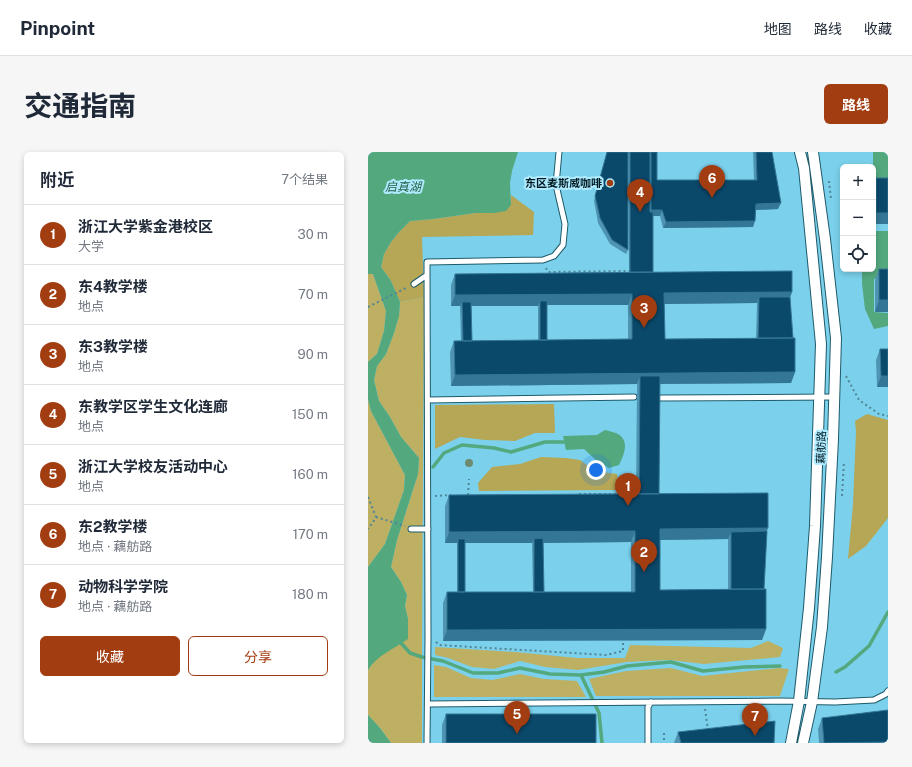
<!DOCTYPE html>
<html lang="zh">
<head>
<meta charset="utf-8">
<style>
	body { margin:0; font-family:"Public Sans","Noto Sans SC",sans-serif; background:#f6f6f7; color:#1f2937 }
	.controls { position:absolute; right:12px; top:12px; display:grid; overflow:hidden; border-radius:6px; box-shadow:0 2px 6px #0003 }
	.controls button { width:36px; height:36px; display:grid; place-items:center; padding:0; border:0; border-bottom:1px solid #e0e1e3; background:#fff; color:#1f2937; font:20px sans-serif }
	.you { position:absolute; left:228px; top:318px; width:14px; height:14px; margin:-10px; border:3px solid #fff; border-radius:50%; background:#1a73e8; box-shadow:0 0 0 6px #1a73e833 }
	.badge { display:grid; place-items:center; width:26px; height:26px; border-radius:50%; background:#a23d12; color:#fff; font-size:13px; font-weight:700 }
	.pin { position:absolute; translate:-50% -33px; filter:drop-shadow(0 1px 2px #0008) }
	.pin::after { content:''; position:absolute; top:21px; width:14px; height:12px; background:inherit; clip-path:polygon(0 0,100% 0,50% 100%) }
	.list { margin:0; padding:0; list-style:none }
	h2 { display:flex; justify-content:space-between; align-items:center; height:52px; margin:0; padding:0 16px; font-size:17px }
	h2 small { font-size:13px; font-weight:400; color:#747a83 }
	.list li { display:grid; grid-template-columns:26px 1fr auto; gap:12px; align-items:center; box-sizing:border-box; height:60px; padding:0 16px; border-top:1px solid #e0e1e3 }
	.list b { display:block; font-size:15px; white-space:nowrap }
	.list p { margin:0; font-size:13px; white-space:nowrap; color:#747a83 }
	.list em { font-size:13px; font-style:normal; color:#747a83 }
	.actions { display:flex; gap:8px; padding:12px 16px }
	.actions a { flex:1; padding:9px 0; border:1px solid #a23d12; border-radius:6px; text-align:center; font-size:14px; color:#a23d12 }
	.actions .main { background:#a23d12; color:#fff }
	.icon { flex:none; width:22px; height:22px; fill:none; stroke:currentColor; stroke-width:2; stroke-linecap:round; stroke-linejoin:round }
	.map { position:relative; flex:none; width:520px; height:591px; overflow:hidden; border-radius:6px }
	header { display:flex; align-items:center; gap:24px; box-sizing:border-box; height:56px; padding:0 20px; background:#fff; border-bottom:1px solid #e0e1e3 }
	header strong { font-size:19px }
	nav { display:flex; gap:22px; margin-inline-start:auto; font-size:14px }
	.intro { display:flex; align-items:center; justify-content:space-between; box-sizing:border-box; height:96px; padding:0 24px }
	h1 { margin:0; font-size:28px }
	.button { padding:10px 18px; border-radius:6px; background:#a23d12; color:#fff; font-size:14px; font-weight:700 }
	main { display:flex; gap:24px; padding:0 24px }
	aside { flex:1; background:#fff; border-radius:6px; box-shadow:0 2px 6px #0003 }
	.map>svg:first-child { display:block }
</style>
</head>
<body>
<header>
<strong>Pinpoint</strong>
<nav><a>地图</a><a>路线</a><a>收藏</a></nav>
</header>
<div class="intro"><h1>交通指南</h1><a class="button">路线</a></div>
<main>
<aside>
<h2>附近<small>7个结果</small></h2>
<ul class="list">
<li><span class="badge">1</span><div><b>浙江大学紫金港校区</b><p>大学</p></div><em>30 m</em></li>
<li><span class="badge">2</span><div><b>东4教学楼</b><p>地点</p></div><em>70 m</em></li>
<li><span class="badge">3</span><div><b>东3教学楼</b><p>地点</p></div><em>90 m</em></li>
<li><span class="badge">4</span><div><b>东教学区学生文化连廊</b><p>地点</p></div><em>150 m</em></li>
<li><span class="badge">5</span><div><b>浙江大学校友活动中心</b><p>地点</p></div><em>160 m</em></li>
<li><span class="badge">6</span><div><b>东2教学楼</b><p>地点 · 藕舫路</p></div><em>170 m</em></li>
<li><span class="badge">7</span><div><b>动物科学学院</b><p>地点 · 藕舫路</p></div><em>180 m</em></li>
</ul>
<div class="actions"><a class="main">收藏</a><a>分享</a></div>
</aside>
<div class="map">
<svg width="520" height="591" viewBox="0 0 520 591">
	<rect width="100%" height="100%" fill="#93dff8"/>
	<path fill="#7bd1ec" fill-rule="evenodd" d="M0,0H520V591H0ZM475,15H505V117H475Z"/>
	<path fill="#bdb062" d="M0,122H5L18,159L16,179L9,202L0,210Z
		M56,145L54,505V591H23L12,576L0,563V518C7,505 21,498 33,491L40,467L37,454L39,443L33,430L23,415L29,388L50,322L51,306L33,285L22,265L11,249L6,228L9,214L18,202L26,181L31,164L32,150Z
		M0,247L3,259L37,323L36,338L17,392L0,415Z
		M400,489L415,496L412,505L336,512L301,508L259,510L210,518L177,515L152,509L126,517L104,515L80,506L67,503V495L147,500L209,506H257L262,493L383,496Z
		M66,513L78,515L103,526L124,528L152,522L176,527L209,529L218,545H66Z
		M303,516L334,524L411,516L421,517L412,544H228L221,527L258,519Z"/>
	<path fill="#b5a755" d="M143,43L166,60L165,83L54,85L56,145L32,150L23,129L13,115L16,102L23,90L31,80L42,69L65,67L107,61H126L143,53Z
		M186,252L187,281H167L147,289L117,288L92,285L67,297V253Z
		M499,262L520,268V366L498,394L480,407L485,352L488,280L487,269Z
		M173,305L198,306L212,308L227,319L249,322L251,338L111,339L110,331L124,315L152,312Z"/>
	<path fill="#53a87e" d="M0,0H150L144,19L142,31L143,53L138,59L126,61H107L65,67L42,69L31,80L23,90L16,102L13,115L23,129L32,150L31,164L26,181L18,202L9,214L6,228L11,249L22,265L33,285L51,306L50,322L29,388L23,415L33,430L39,443L37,454L40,467V487C26,497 9,503 0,518V415L17,392L36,338L37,323L3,259L0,247V210L9,202L16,179L18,159L5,122H0Z
		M505,0H520V34H505Z
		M505,79H520V126L506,127V160L520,161V174L506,177L497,157L494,132V117H505Z
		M237,278C241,279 246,280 250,282C262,289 256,303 251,313L241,316L229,309L216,297L198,298L195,284L229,283Z
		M0,563L12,576L23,591H0Z"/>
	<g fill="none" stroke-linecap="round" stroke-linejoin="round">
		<path stroke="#53a87e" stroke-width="3.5" d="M65,315L76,301L94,293L126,296L143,300L177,290H196
			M33,491L42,501L54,505L75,509L105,521H130L152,516L182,522L213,523L236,520L259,514L303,510L335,519L376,515L412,514
			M468,520L477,515L501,494L520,460
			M213,523L231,561L234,591"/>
		<g stroke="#1e5a6a" stroke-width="7">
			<path id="lane" d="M46,132L59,123
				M293,246L466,245
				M60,248L266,245
				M43,377H60
				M60,552L412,549L467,550L506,548L518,542L520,539
				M59,591L60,485L59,110L175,108L186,104L195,93L197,72L188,33L191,0
				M280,591V555L283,550"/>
		</g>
		<g stroke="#1e5a6a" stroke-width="12">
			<path id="street" d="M423,591L431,549L441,456L447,374L453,192L436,16L432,0
				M435,591L444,550L454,475L459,405L465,287L468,186L457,87L445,0"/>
		</g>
		<path stroke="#508596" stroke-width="2" stroke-dasharray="2 3" stroke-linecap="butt" d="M461,29L463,47
			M178,116L180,120L261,119
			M0,155L40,135
			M478,224L491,248L511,262L520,264
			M211,342H268
			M100,343L101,327
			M67,344L83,343
			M474,344L476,309
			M0,345L8,365L5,370L0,377
			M8,365L37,374
			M68,490L71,493L238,503L255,499V489
			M337,557L340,578
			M296,581V591"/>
		<use href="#lane" stroke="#fff" stroke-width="5"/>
		<use href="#street" stroke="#fff" stroke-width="10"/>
	</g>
	<circle fill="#6e8b70" cx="101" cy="311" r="4"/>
	<path fill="#4f94b2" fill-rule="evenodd" d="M239,0H260V98L258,102L242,92L230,71L226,49Z
		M260,0H289V28H386L385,0H404L410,57L388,58L385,75L295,76L292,64H285V120L424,140L422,145L427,220L423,231L292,232L291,342L399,379L396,437L398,477L394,488L75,489V451L79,440H89V391H77V354L81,343L268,342L269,232L83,234L82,200L86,189H93L92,154H83V133L87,122L261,120ZM389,151L388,186L297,187L296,152ZM179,153H260V187L179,188ZM103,154H170V188L104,189ZM360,387V437L292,438V388ZM263,390V440H176L175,391ZM97,391H164L165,440H97Z
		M508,26H520V72H505V34Z
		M511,117L520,160H507V128Z
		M512,197L520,235H509L508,208Z
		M78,562L228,591H74V573Z
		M454,566L520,591H451L450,577Z
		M310,580L406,591H306Z"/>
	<path fill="#347695" d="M413,51L410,57L386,58L388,52Z
		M283,58H294L292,64H281Z
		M508,61H520V72H505V69Z
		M387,69L385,75L295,76L298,70Z
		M424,140L420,151L391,145L389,151L292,152L296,141Z
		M264,142L260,153H172V149L170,154H94V150L92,154H83L87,143Z
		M511,148H520V160H507Z
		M427,220L423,231L272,232V224L269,232L83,234L87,223Z
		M513,224H520V235H509Z
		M400,376L396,387L363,380L360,387L288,388L292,377Z
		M267,379L263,390L166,391V387L164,391H90V387L89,391H77L81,380Z
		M398,477L394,488L75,489L79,478Z"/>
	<path fill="#0b496b" stroke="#347695" d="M239,0H260V98L244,88L232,66L227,44Z
		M262,0H282V60H285V120H262Z
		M283,0H289V28H389L388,0H404L413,51L388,52L387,69L298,70L294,58H283Z
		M508,26H520V61H508Z
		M511,117H520V148H511Z
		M424,119V140L296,141L297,187L427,186V220L87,223L86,189L264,187V142L87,143V122Z
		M391,145H422L425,186H390Z
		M172,149H179V188H172Z
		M94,150H103L104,189H95Z
		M512,197H520V224H513Z
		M272,224H292L291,342H271Z
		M400,341V376L292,377V438L398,437V477L79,478V440H267V379L81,380V343Z
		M399,379L396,437H363V380Z
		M175,386L176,440H166V387Z
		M90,387H97V440H90Z
		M520,558V590L456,591L454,566Z
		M78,562H228V591H78Z
		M407,569L406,591H313L310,580Z"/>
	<circle fill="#a23d12" stroke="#afeafe" stroke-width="1.5" cx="242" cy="31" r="4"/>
	<g text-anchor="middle" stroke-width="4" stroke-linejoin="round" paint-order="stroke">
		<g font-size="11" font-weight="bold" fill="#001a23" stroke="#afeafe" text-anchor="end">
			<text x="234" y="35">东区麦斯威咖啡</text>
		</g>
		<g font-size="11" fill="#001a23" stroke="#afeafe">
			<text transform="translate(453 295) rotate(-88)" y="4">藕舫路</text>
		</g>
		<g font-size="12" font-style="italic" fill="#226144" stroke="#afeafe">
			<text x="35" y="39">启真湖</text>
		</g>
	</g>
</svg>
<div class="controls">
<button>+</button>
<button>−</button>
<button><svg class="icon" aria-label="locate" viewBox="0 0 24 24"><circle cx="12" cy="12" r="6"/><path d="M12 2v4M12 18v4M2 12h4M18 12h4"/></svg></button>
</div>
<div class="you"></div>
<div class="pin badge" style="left:260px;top:354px">1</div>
<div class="pin badge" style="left:276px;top:420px">2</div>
<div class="pin badge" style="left:276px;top:176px">3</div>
<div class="pin badge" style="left:272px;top:60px">4</div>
<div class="pin badge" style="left:149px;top:582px">5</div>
<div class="pin badge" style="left:344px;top:46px">6</div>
<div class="pin badge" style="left:387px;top:584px">7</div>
</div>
</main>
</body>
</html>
